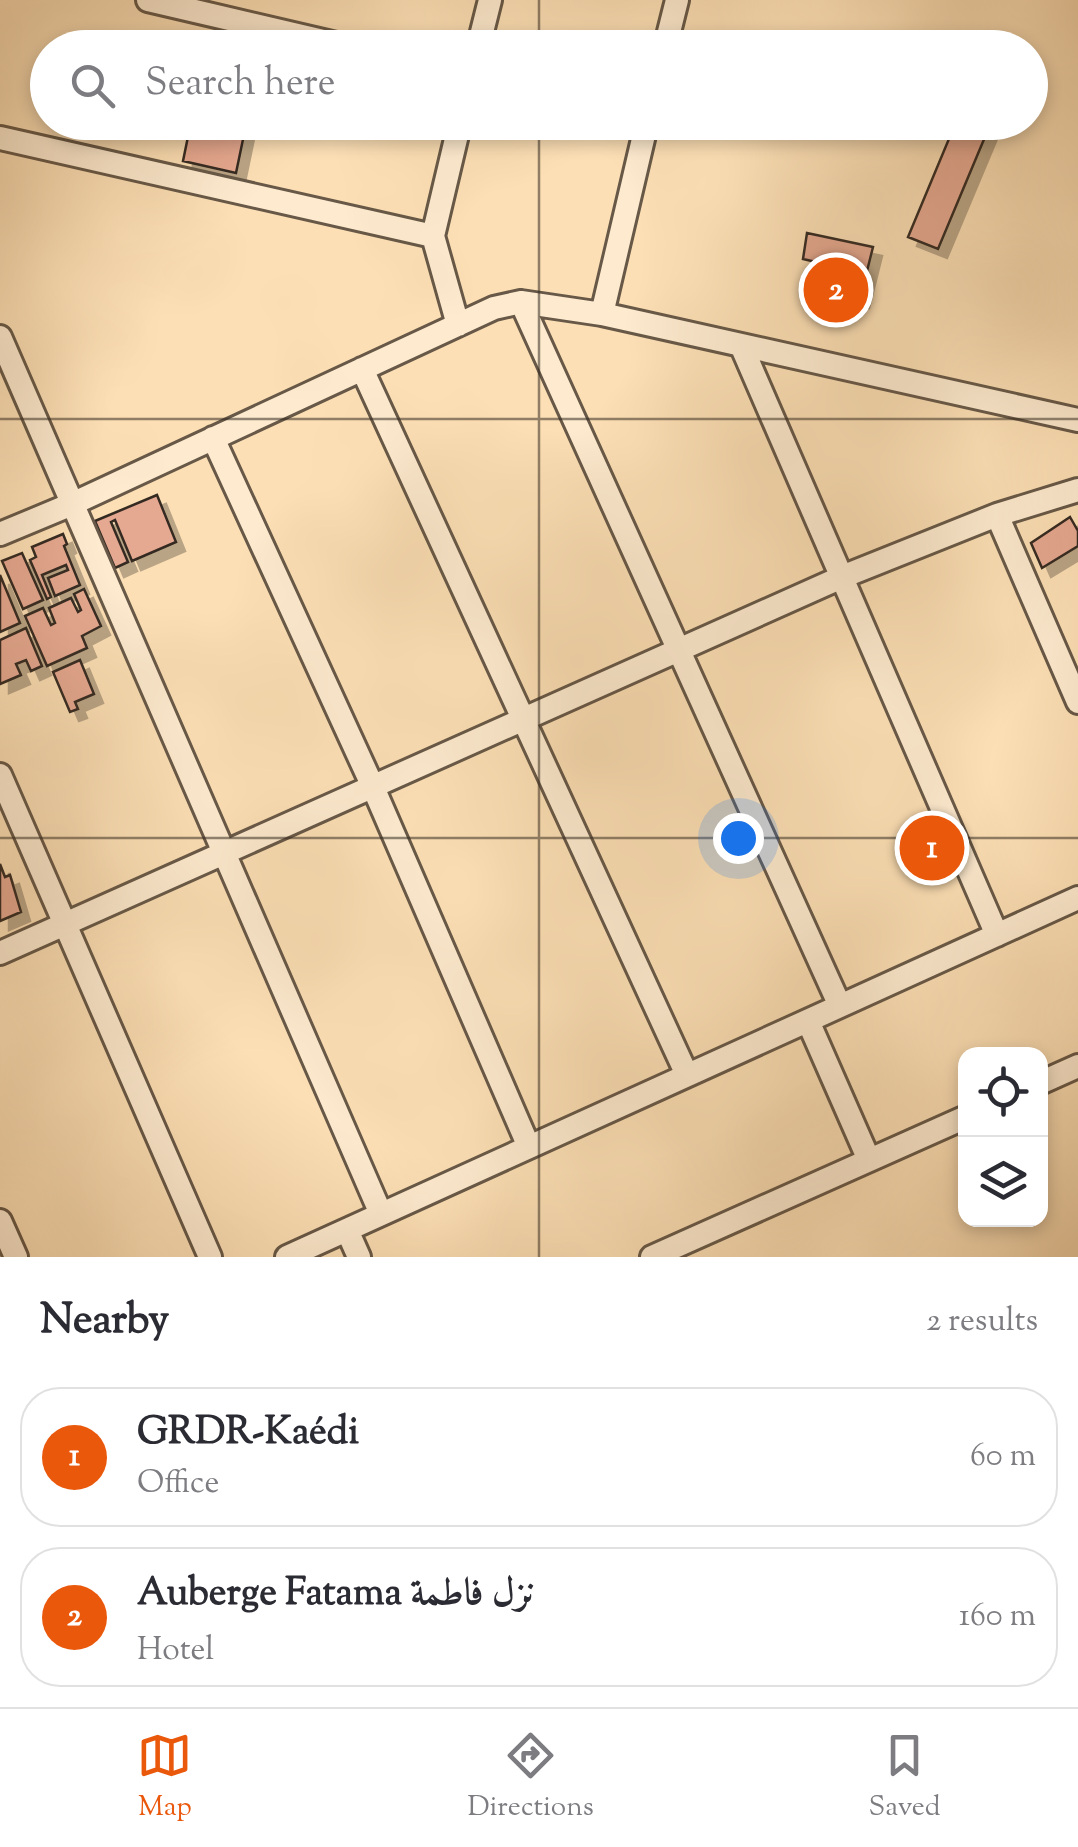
<!DOCTYPE html>
<html lang="en">
<head>
<meta charset="utf-8">
<style>
	body { margin:0; font-family:"Sorts Mill Goudy",Amiri,serif; background:#f7f7f7; color:#2b2b33 }
	.controls { position:absolute; right:30px; bottom:30px; display:grid; overflow:hidden; border-radius:20px; box-shadow:0 5px 15px #0003 }
	.controls button { width:90px; height:90px; display:grid; place-items:center; padding:0; border:0; border-bottom:2px solid #e1e1e2; background:#fff; color:#2b2b33; font:50px sans-serif }
	.you { position:absolute; left:738px; top:838px; width:35px; height:35px; margin:-25px; border:8px solid #fff; border-radius:50%; background:#1a73e8; box-shadow:0 0 0 15px #1a73e833 }
	.badge { display:grid; place-items:center; width:65px; height:65px; border-radius:50%; background:#ea580c; color:#fff; font-size:32px; font-weight:700 }
	.pin { position:absolute; translate:-50% -50%; border:5px solid #fff; box-shadow:0 2px 10px #0006 }
	.list { margin:0; padding:0; list-style:none }
	h2 { display:flex; justify-content:space-between; align-items:center; height:130px; margin:0; padding:0 40px; font-size:42px }
	h2 small { font-size:32px; font-weight:400; color:#7c7c81 }
	.list li { display:grid; grid-template-columns:65px 1fr auto; gap:30px; align-items:center; box-sizing:border-box; height:140px; margin:0 20px 20px; padding:0 20px; border:2px solid #e1e1e2; border-radius:40px }
	.list b { display:block; font-size:38px; white-space:nowrap }
	.list p { margin:0; font-size:32px; white-space:nowrap; color:#7c7c81 }
	.list em { font-size:32px; font-style:normal; color:#7c7c81 }
	.icon { flex:none; width:55px; height:55px; fill:none; stroke:currentColor; stroke-width:2; stroke-linecap:round; stroke-linejoin:round }
	.map { position:relative; flex:none; width:1078px; height:1257px; overflow:hidden }
	.search { position:absolute; background:#fff; box-shadow:0 5px 15px #0003; left:30px; right:30px; top:30px; height:110px; display:flex; align-items:center; gap:25px; box-sizing:border-box; padding:0 35px; border-radius:55px; color:#7c7c81; font-size:38px }
	.sheet { height:450px; background:#fff }
	nav { display:flex; justify-content:space-around; align-items:center; box-sizing:border-box; height:140px; border-top:2px solid #e1e1e2; background:#fff; font-size:28px; color:#7c7c81 }
	nav a { display:grid; justify-items:center; gap:5px }
	nav .on { color:#ea580c }
	.map>svg:first-child { display:block }
</style>
</head>
<body>
<div class="map">
<svg width="1078" height="1257" viewBox="0 0 1078 1257">
	<defs>
		<filter id="shadow"><feDropShadow dx="9" dy="9" stdDeviation="0" flood-color="#0004"/></filter>
	</defs>
	<rect width="100%" height="100%" fill="#fcdfb5"/>
	<filter id="stains"><feTurbulence type="fractalNoise" baseFrequency=".002" numOctaves="4"/><feColorMatrix values="0 0 0 0 .2 0 0 0 0 .09 0 0 0 0 .02 0 0 0 .5 -.17"/></filter>
	<radialGradient id="worn" r=".72"><stop offset=".6" stop-color="#630" stop-opacity="0"/><stop offset="1" stop-color="#630" stop-opacity=".3"/></radialGradient>
	<path fill="#e5a890" stroke="#352b22" stroke-width="2.5" filter="url(#shadow)" d="M191,122L246,125L236,173L183,161Z
		M956,122L990,125L938,249L908,237Z
		M807,233L873,247L860,299L831,291L835,276L814,272L816,262L803,259Z
		M157,495L176,542L132,561L115,520L111,522L128,562L115,568L95,521Z
		M1070,517L1078,531V546L1042,568L1031,543Z
		M63,534L67,544L64,546L80,585L55,596L48,578L68,570L66,565L42,575L51,597L47,599L30,560L36,557L32,547Z
		M22,553L43,600L23,609L2,561Z
		M0,575L20,623L0,632Z
		M84,589L101,626L82,636L87,648L47,666L25,616L43,608L51,625L55,623L49,608L71,598L78,612L81,610L74,594Z
		M26,628L42,666L31,671L26,660L16,664L21,675L0,684V640Z
		M80,660L94,694L75,702L78,709L70,712L53,672Z
		M0,864L5,877L10,875L21,912L0,921Z"/>
	<g fill="none" stroke-linecap="round" stroke-linejoin="round">
		<g stroke="#675847" stroke-width="28">
			<path id="minor" d="M148,0L353,48
				M478,48L490,0
				M665,48L677,0
				M0,138L433,236
				M521,302L840,1006
				M602,314L647,122
				M458,325L433,236L460,122
				M0,337L381,1214
				M741,345L997,935
				M362,369L687,1075
				M213,438L373,787L529,1147
				M997,515L1078,702
				M0,534L72,504L494,308L521,302L602,314L1078,420
				M0,775L210,1257
				M0,953L842,577L997,515L1078,490
				M808,1021L869,1160
				M1040,1083L1078,1066
				M0,1221L16,1257
				M347,1230L359,1257
				M287,1257L1078,898
				M652,1257L966,1117"/>
		</g>
		<use href="#minor" stroke="#fdeacf" stroke-width="22"/>
	</g>
	<path fill="none" stroke="#352b22" stroke-width="2.5" stroke-opacity="0.55" d="M539,0V48M539,122V1257M0,419H1078M0,838H1078"/>
	<rect width="100%" height="100%" filter="url(#stains)"/>
	<rect width="100%" height="100%" fill="url(#worn)"/>
</svg>
<div class="controls">
<button><svg class="icon" aria-label="locate" viewBox="0 0 24 24"><circle cx="12" cy="12" r="6"/><path d="M12 2v4M12 18v4M2 12h4M18 12h4"/></svg></button>
<button><svg class="icon" aria-label="layers" viewBox="0 0 24 24"><path d="M12 4l9 5-9 5-9-5zM3 14l9 5 9-5"/></svg></button>
</div>
<div class="you"></div>
<div class="pin badge" style="left:932px;top:848px">1</div>
<div class="pin badge" style="left:836px;top:290px">2</div>
<div class="search"><svg class="icon" aria-label="search" viewBox="0 0 24 24"><circle cx="10" cy="10" r="6"/><path d="M15 15l6 6"/></svg>Search here</div>
</div>
<section class="sheet">
<h2>Nearby<small>2 results</small></h2>
<ul class="list">
<li><span class="badge">1</span><div><b>GRDR-Kaédi</b><p>Office</p></div><em>60 m</em></li>
<li><span class="badge">2</span><div><b>Auberge Fatama نزل فاطمة</b><p>Hotel</p></div><em>160 m</em></li>
</ul>
</section>
<nav>
<a class="on"><svg class="icon" aria-label="map" viewBox="0 0 24 24"><path d="M3 6l6-2 6 2 6-2v14l-6 2-6-2-6 2zM9 4v14M15 6v14"/></svg>Map</a>
<a><svg class="icon" aria-label="directions" viewBox="0 0 24 24"><path d="M12 3l9 9-9 9-9-9zM9 14v-3h6M13 9l2 2-2 2"/></svg>Directions</a>
<a><svg class="icon" aria-label="saved" viewBox="0 0 24 24"><path d="M7 4h10v16l-5-4-5 4z"/></svg>Saved</a>
</nav>
</body>
</html>
